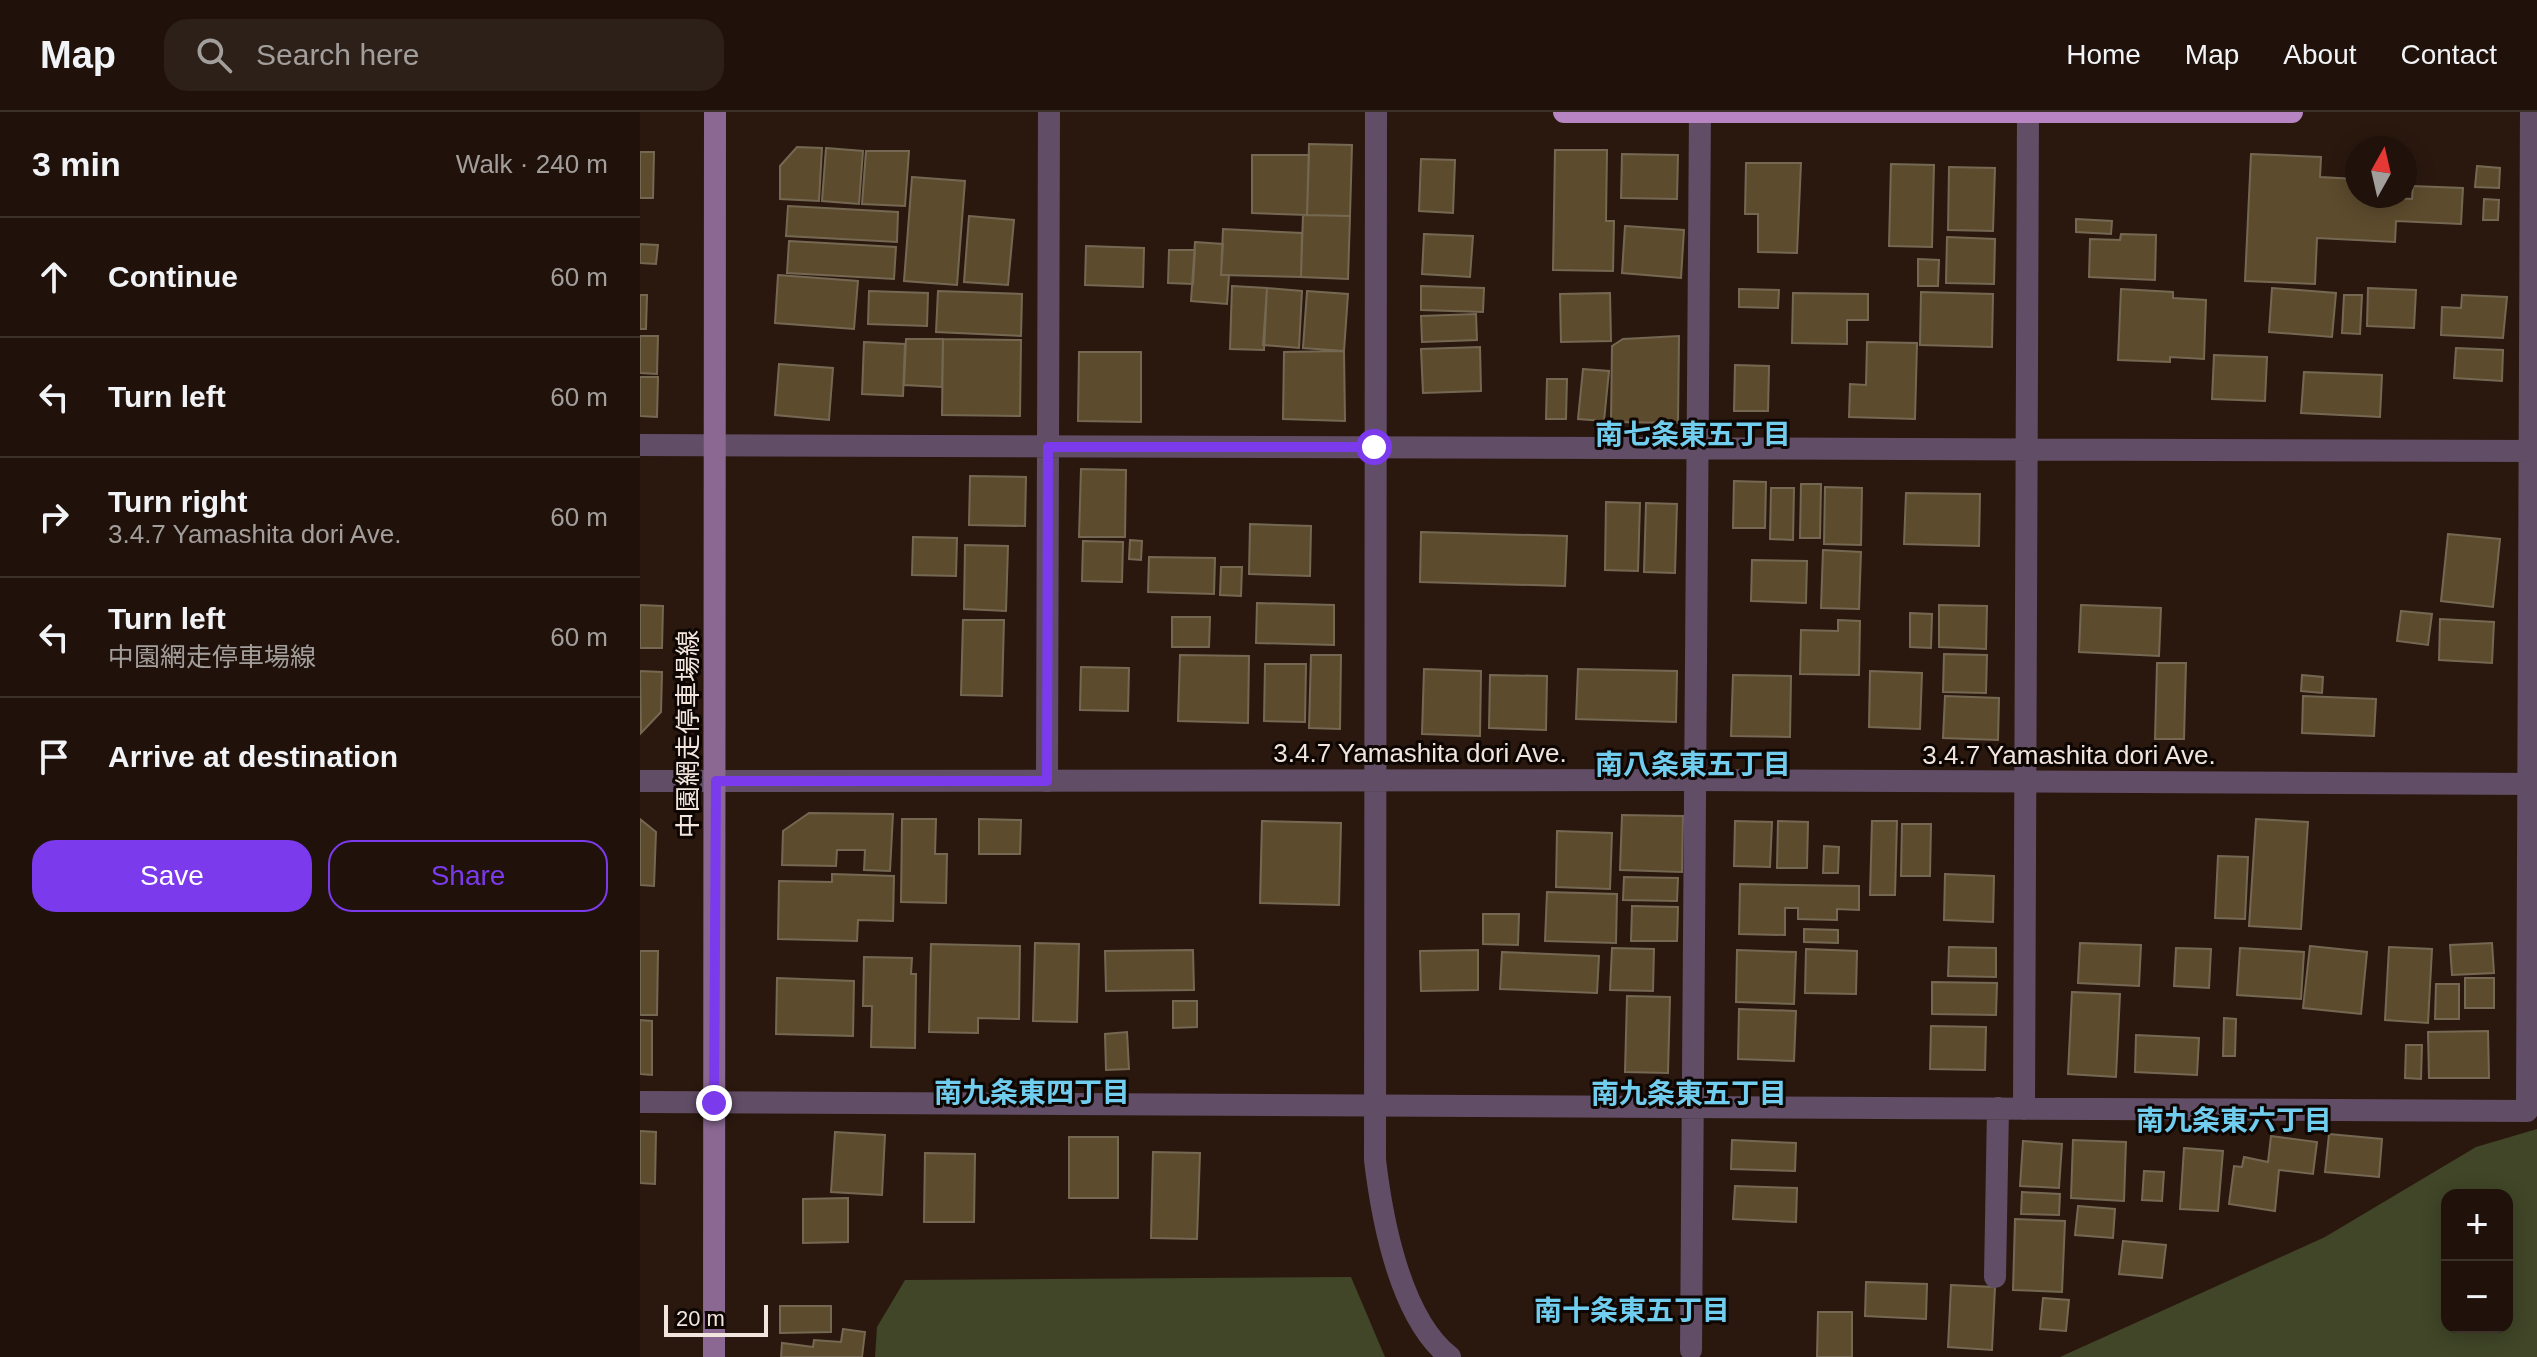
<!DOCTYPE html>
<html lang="en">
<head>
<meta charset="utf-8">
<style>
	body { margin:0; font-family:Helvetica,"Noto Sans JP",sans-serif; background:#2d2018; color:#f1f3f6 }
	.controls { position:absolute; right:24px; bottom:24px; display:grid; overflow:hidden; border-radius:16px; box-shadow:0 4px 20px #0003 }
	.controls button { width:72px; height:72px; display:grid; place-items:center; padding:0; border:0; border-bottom:2px solid #3d322b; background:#20120a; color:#f1f3f6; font:40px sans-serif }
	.compass { position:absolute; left:1705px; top:24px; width:72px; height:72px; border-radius:50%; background:#20120a; box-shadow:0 4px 20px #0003; rotate:8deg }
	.scale { position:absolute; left:24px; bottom:20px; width:104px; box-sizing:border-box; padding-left:8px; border:4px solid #f2e5de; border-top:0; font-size:22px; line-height:28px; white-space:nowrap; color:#f2e5de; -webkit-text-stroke:6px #0d0603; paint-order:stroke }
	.stop { position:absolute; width:24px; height:24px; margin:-18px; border:6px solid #7c3aed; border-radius:50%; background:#fff }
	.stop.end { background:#7c3aed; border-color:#fff; box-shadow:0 2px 8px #0008 }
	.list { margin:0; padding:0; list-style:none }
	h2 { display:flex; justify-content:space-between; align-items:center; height:104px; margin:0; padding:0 32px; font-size:34px }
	h2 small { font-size:26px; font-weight:400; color:#a29e9c }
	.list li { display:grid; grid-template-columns:52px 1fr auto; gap:24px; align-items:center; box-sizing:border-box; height:120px; padding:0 32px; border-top:2px solid #3d322b }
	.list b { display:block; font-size:30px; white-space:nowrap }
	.list p { margin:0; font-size:26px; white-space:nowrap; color:#a29e9c }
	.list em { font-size:26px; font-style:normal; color:#a29e9c }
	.actions { display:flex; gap:16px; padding:24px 32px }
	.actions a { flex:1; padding:18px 0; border:2px solid #7c3aed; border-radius:24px; text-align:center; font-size:28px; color:#7c3aed }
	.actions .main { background:#7c3aed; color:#fff }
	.icon { flex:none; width:44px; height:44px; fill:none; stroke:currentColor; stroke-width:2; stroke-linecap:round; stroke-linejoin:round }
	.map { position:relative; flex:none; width:1897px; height:1245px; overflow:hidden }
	header { display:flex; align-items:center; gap:48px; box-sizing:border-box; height:112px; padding:0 40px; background:#20120a; border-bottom:2px solid #3d322b }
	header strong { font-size:38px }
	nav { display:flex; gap:44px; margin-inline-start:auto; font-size:28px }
	.search { width:560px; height:72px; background:#2d2018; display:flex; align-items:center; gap:20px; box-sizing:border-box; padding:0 28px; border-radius:24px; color:#a29e9c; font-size:30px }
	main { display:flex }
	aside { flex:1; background:#20120a }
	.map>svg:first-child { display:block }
</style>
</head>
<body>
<header>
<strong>Map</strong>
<div class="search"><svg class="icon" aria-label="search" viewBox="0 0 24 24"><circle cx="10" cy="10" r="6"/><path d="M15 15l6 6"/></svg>Search here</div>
<nav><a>Home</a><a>Map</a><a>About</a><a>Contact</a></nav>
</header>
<main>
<aside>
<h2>3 min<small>Walk · 240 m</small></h2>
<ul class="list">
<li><svg class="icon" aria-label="ahead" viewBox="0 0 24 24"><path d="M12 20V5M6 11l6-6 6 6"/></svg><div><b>Continue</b></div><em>60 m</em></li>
<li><svg class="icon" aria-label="left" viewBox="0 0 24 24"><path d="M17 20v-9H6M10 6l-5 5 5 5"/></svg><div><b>Turn left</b></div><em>60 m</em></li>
<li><svg class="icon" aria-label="right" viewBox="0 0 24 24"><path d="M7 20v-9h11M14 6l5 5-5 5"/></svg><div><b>Turn right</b><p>3.4.7 Yamashita dori Ave.</p></div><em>60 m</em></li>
<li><svg class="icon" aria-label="left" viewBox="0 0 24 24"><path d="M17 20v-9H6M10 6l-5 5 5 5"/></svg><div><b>Turn left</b><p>中園網走停車場線</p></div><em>60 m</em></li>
<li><svg class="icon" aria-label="arrive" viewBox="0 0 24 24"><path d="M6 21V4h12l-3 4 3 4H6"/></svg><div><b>Arrive at destination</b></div></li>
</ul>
<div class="actions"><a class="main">Save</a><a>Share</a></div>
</aside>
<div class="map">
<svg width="1897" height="1245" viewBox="0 0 1897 1245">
	<rect width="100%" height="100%" fill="#2a180e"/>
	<path fill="#404627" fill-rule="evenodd" d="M1897,1017V1245H1420L1685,1125L1836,1035ZM1807,1083H1867V1215H1807Z
		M711,1165L745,1245H235L237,1215L265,1168Z"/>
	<path fill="#5d4b2d" stroke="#756853" stroke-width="2" d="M669,32L712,33L710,104L667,103Z
		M157,35L182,36L179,89L140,87V54Z
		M186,36L223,39L219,92L182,89Z
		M915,38H967L966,109H974L973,159L913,158Z
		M226,39H269L265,94L222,92Z
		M0,40H14L13,86H0Z
		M982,42L1038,43L1037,87L981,86Z
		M1611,42L1681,45L1680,65L1717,67V84L1772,87L1773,74L1823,76L1821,112L1756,109L1755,130L1677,126L1675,172L1605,169Z
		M612,43H669L667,103L612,101Z
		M781,47L815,48L813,101L779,99Z
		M1106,51H1161L1157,141L1118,140V102H1105Z
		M1251,52L1294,53L1292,135L1249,134Z
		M1837,54L1860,56L1859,76L1835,75Z
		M1309,55L1355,56L1353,119L1308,118Z
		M272,65L325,69L317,173L264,169Z
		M1844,87L1859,88L1858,108H1843Z
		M148,94L258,100L257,130L146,124Z
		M663,103L710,104L708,167L661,165Z
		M329,104L374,108L368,173L324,170Z
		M1436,107L1472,109L1471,122L1436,120Z
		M985,114L1044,118L1041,166L982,161Z
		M583,117L662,121L661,165L581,163Z
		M784,122L833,124L830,165L782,162Z
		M1481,122L1516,123L1515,168L1449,165L1450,127L1480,128Z
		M1307,125L1355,127L1354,172L1306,171Z
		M149,129L256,135L254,167L147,161Z
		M555,130L583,132L581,163H589L587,192L551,189Z
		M0,132L18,133L16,152L0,151Z
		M446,134L504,136L503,175L445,173Z
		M529,138H555L553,172L528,171Z
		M1278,147L1299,148L1298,174H1278Z
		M138,163L218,169L214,217L135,211Z
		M592,174L627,176L624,238L590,237Z
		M781,174L844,176L843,200L781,198Z
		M627,176L662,179L659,236L623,233Z
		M1632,176L1696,181L1692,225L1629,220Z
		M1728,176L1776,178L1774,216L1727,214Z
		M1099,177L1139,178L1138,196L1099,195Z
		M1481,177L1533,180V186L1566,188L1564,247L1530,245V250L1478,248Z
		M229,179L288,181L287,214L228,212Z
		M298,179L382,182L381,224L296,220Z
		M667,179L708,182L704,239L663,236Z
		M1281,180L1353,182L1352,235L1280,233Z
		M970,181L971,229L921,230L920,182Z
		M1153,181L1228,182V208H1207V232L1152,231Z
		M0,183H7L6,217H0Z
		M1704,183H1722L1720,222L1702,221Z
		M1822,183L1867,185L1863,226L1801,223L1802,195L1821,196Z
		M836,202L837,228L782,230L781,204Z
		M0,224H18L17,262L0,261Z
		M1039,224L1038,311L971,310L972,234L983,227Z
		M266,227H303L302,275L264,273Z
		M303,227L381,228L380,304L302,303Z
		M224,230L265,232L263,284L222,282Z
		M1227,230L1277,231L1275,307L1209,305L1210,272L1226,273Z
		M840,235L841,279L783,281L781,237Z
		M1816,236L1863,238L1862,269L1814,266Z
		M704,239L705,309L643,307L644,240Z
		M439,240H501V310L438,309Z
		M1574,243L1627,245L1625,289L1572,287Z
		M139,252L193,256L189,308L135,303Z
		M1095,253L1129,254L1128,299H1094Z
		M943,257L969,259L964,309L938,307Z
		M1664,260L1742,263L1740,305L1661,301Z
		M0,265H18L17,305L0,304Z
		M907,267H927L926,307H906Z
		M441,357L486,358L485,425H439Z
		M330,364L386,365L385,414L329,413Z
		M1094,369L1126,370L1125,416H1093Z
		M1161,372H1181L1180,426H1160Z
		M1185,375L1222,376L1221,433L1184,432Z
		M1131,376H1154L1153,428L1130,427Z
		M1266,381L1340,382L1339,434L1264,432Z
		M966,390L1000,391L998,459L965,458Z
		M1006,391L1037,392L1035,461L1004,460Z
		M610,412L671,414L670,464L609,462Z
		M781,420L927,424L925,474L780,470Z
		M1808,422L1860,427L1853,495L1801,489Z
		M273,425L317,426L316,464L272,463Z
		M490,428L502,429L501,448L489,447Z
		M443,429L483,430L482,470L442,469Z
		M325,433L368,434L366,499L324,497Z
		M1183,438L1221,440L1219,497L1181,496Z
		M509,445L575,446L574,482L508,480Z
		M1112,448L1167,449L1166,491L1111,489Z
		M581,455H602L601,484L580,483Z
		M617,491L694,493V533L616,531Z
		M0,493L23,494L22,536H0Z
		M1299,493L1347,494L1346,537L1299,535Z
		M1441,493L1521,496L1519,544L1439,540Z
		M1761,499L1792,502L1788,533L1757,529Z
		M1270,501L1292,502L1291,536L1270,535Z
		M532,505H570L569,535H532Z
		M1800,507L1854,510L1852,551L1799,548Z
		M323,508H364L362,584L321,583Z
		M1198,508L1220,509L1219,563L1160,562L1161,518L1198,519Z
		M1304,542L1347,543L1346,581L1303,580Z
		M540,543L609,544L608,611L538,609Z
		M671,543H701L700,617L669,616Z
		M1517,551H1546L1544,627H1515Z
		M625,552H666L665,610L624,609Z
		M441,555L489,556L488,599L440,598Z
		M784,557L841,559L840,624L782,622Z
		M938,557L1037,559L1036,610L936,607Z
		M0,559L22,560L21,600L1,621Z
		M1230,559L1282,561L1280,617L1229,615Z
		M850,563L907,564L906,618L849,616Z
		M1093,563L1151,564L1150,625L1091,624Z
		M1662,563L1683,565L1682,581L1661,579Z
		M1305,584L1359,586L1358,628L1303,626Z
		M1663,584L1736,587L1734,624L1662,621Z
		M169,701L253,702L250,759L224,758L225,738H197L196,754L142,753L143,719Z
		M982,703L1043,704L1042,760L980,758Z
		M0,707L16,720L14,774L0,773Z
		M262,707H296L295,742H307L306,791L261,790Z
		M339,707L381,708L380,742H339Z
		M1616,707L1668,710L1661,817L1609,814Z
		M622,709L701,711L699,793L620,791Z
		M1095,709L1132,710L1130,755L1094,754Z
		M1138,709L1168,710L1167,756H1137Z
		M1232,709H1257L1255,783H1230Z
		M1262,712H1291L1290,764H1261Z
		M917,719L972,721L970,777L916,775Z
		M1184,734L1199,735L1198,761H1183Z
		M1578,744L1608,745L1605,807L1575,806Z
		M192,762L254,764L253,809L218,808L217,829L138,827L139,769L192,770Z
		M1305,762L1354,764L1353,810L1304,808Z
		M984,765L1038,766L1037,789L983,788Z
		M1100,772L1219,774V798L1197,797V808L1158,807V796H1145V823L1099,822Z
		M907,780L977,782L976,831L905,829Z
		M992,794L1038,795L1037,829H991Z
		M843,802H879L878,833L843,832Z
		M1164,817L1198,818V831L1164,830Z
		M395,831L439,832L437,910L393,909Z
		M1440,831L1501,833L1499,874L1438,871Z
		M1852,831L1854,861L1812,863L1810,833Z
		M291,832L380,834L379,907L338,906V921L289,920Z
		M1670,834L1727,840L1721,902L1663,896Z
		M1309,835L1356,836V865L1308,864Z
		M1749,835L1792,837L1788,911L1745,908Z
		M972,836L1014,837L1013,879L970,878Z
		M1536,836L1571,837L1569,876L1534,874Z
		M1600,836L1664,840L1661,887L1597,883Z
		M1166,837L1217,839L1216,882L1165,881Z
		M553,838L554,878L466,879L465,839Z
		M838,838V878L781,879L780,839Z
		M1097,838L1156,840L1154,892L1096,890Z
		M0,839H18L17,903H0Z
		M862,840L959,844L957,881L860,877Z
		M224,845L272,846L271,862H276L275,936L231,935L232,894H223Z
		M137,866L214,869L213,924L136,922Z
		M1825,866H1854V896H1825Z
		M1292,870L1357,871L1356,903L1292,902Z
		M1796,872H1819V907H1795Z
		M1432,880L1480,882L1476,965L1428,962Z
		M987,884L1030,885L1028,961L985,960Z
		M533,889H557V915L533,916Z
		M1099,897L1156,899L1154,949L1098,947Z
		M1584,906L1596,907L1595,944H1583Z
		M0,908L12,909V963L0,962Z
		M1291,914L1346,915L1345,958L1290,957Z
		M1848,919L1849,966H1789L1788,920Z
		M487,920L489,957L466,958L465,922Z
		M1496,923L1559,926L1557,963L1495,960Z
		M1766,933H1782L1781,967L1765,966Z
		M0,1019L16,1020L15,1072L0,1071Z
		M195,1020L245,1023L242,1083L191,1080Z
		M1689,1022L1742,1027L1739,1065L1685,1060Z
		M1631,1024L1677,1030L1673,1062L1639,1058L1635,1099L1589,1092L1594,1054L1602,1055L1604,1045L1628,1050Z
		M429,1025H478V1086H429Z
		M1092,1028L1156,1031L1155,1059L1091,1057Z
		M1433,1028L1486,1030L1484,1089L1431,1086Z
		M1383,1029L1422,1032L1419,1076L1380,1074Z
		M1544,1036L1583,1039L1578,1099L1540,1097Z
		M513,1040L560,1041L557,1127L511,1126Z
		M285,1041L335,1042L334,1110H284Z
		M1504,1059L1524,1060L1522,1089L1502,1088Z
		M1095,1074L1157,1076L1156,1110L1093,1107Z
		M1382,1080L1420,1082L1419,1103L1381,1102Z
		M208,1086V1130L163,1131V1087Z
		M1438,1094L1475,1097L1473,1126L1435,1123Z
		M1375,1107L1425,1109L1422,1180L1373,1178Z
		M1483,1129L1526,1133L1522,1166L1479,1162Z
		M1226,1170L1287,1172L1286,1207L1225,1204Z
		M1311,1173L1355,1175L1352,1238L1308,1235Z
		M1403,1186L1429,1188L1426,1219L1400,1217Z
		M140,1194H191V1220L140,1221Z
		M1178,1200H1212V1245H1177Z
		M203,1217L225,1220L222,1245H141L142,1231L173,1235L174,1228L201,1230Z"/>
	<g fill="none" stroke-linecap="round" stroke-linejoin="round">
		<path stroke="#624d67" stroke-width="22" d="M0,333L1897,339
			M407,669L409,0
			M0,990L1887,999L1891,0
			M1384,997L1388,0
			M1355,1165L1358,996
			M1051,1238L1060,0"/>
		<path stroke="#624d67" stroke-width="22" d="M736,0L735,1048C742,1107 760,1206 810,1245
			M0,669L1055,668L1897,672"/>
		<path stroke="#8a6892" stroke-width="22" d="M74,1245L75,0"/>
		<path stroke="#b786c2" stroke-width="22" d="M924,0H1652"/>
	</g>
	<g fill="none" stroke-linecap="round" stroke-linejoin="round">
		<path stroke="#7c3aed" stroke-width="10" d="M74,991L76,669H407L408,335H734"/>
	</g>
	<g text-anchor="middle" stroke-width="6" stroke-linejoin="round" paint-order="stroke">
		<g font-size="26" fill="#f2e5de" stroke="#0d0603">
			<text transform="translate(48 622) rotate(-90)" y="9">中園網走停車場線</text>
			<text x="780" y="650">3.4.7 Yamashita dori Ave.</text>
			<text x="1429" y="652">3.4.7 Yamashita dori Ave.</text>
		</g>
		<g font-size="28" font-weight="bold" fill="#70cdee" stroke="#0d0603">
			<text x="1053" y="332">南七条東五丁目</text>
			<text x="1053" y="662">南八条東五丁目</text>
			<text x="392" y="990">南九条東四丁目</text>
			<text x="1049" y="991">南九条東五丁目</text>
			<text x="1594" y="1018">南九条東六丁目</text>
			<text x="992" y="1208">南十条東五丁目</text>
		</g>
	</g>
</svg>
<div class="controls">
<button>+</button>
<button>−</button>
</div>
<svg class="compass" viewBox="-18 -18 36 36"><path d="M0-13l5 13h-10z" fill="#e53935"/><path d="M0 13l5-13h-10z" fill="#a29e9c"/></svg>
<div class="scale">20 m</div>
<div class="stop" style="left:734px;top:335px"></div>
<div class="stop end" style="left:74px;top:991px"></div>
</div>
</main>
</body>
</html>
